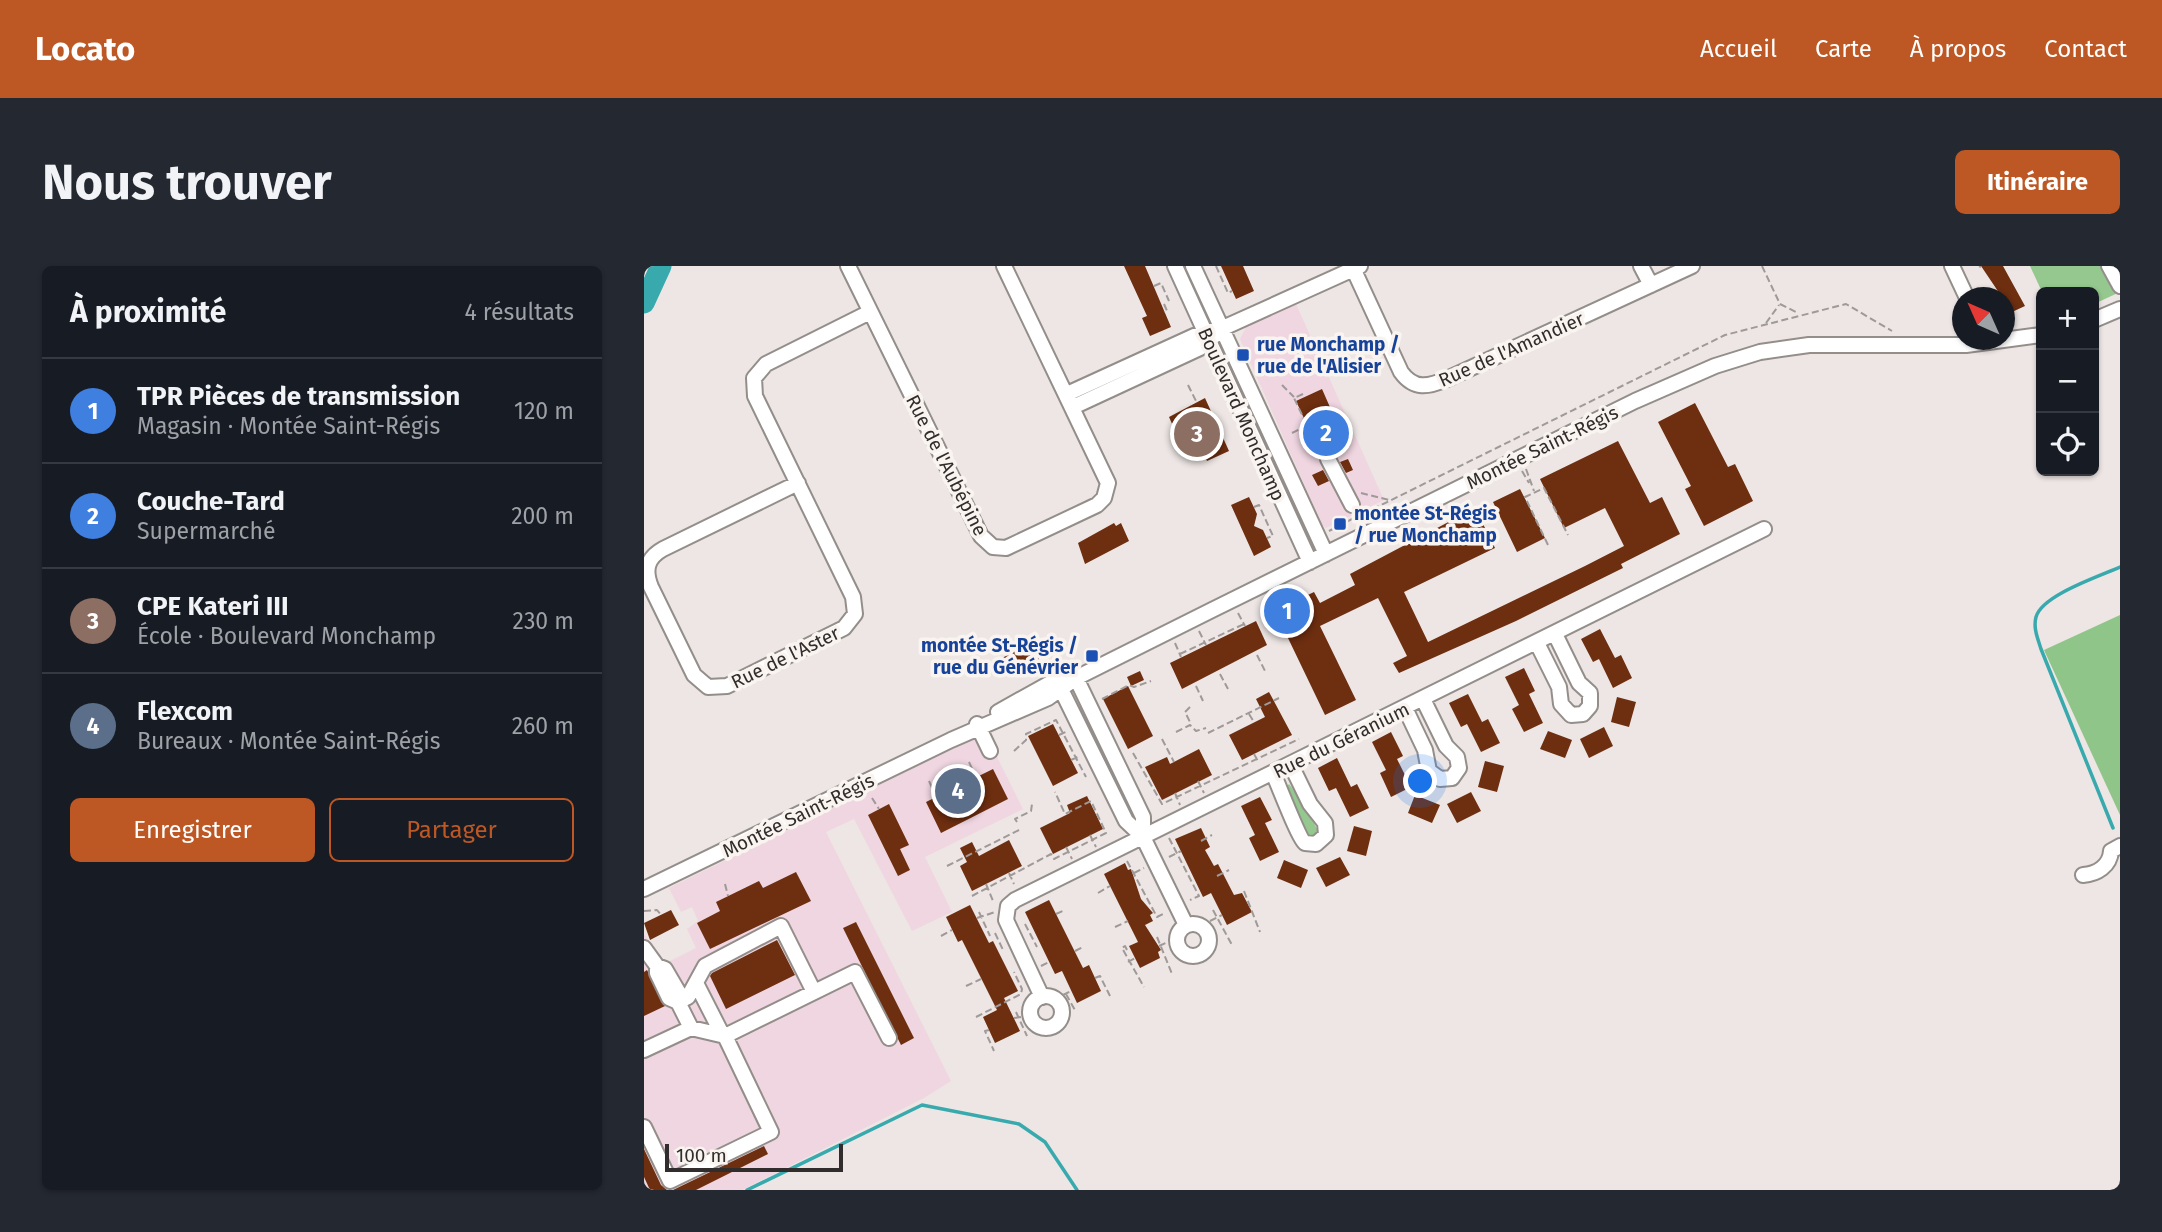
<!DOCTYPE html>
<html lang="fr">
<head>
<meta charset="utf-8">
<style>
	body { margin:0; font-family:"Fira Sans",sans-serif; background:#242831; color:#f1f3f6 }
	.controls { position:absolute; right:21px; top:21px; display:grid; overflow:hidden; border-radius:10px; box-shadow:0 2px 5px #0004 }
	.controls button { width:63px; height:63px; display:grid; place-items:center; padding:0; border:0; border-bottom:2px solid #363941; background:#171b24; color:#f1f3f6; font:35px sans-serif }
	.compass { position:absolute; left:1308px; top:21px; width:63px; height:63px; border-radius:50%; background:#171b24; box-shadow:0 2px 5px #0004; rotate:315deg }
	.scale { position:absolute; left:21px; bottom:18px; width:178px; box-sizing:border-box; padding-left:7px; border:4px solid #302d2c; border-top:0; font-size:19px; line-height:24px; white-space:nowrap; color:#302d2c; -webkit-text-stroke:5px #faf4f1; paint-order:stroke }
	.you { position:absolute; left:777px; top:516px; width:24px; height:24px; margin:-18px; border:5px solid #fff; border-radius:50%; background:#1a73e8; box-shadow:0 0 0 10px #1a73e833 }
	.badge { display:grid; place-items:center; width:46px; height:46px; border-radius:50%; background:#bd5825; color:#fff; font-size:23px; font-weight:700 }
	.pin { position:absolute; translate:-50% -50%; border:4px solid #fff; box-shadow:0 2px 7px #0006 }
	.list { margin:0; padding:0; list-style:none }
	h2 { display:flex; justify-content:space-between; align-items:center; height:91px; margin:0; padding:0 28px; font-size:30px }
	h2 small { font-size:23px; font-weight:400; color:#9ea1a6 }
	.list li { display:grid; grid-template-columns:46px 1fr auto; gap:21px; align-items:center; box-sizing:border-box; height:105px; padding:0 28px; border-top:2px solid #363941 }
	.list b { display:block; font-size:26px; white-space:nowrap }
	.list p { margin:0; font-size:23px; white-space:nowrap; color:#9ea1a6 }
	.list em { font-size:23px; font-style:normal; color:#9ea1a6 }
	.actions { display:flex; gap:14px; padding:21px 28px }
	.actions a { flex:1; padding:16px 0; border:2px solid #bd5825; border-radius:10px; text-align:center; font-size:24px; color:#bd5825 }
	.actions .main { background:#bd5825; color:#fff }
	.icon { flex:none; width:38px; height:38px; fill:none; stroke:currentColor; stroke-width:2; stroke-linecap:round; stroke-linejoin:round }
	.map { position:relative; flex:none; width:1476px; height:924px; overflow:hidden; border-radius:10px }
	header { display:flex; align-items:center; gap:42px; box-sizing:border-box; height:98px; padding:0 35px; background:#bd5825; color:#fff }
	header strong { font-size:33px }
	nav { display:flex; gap:38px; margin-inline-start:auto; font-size:24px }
	.intro { display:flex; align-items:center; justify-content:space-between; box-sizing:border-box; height:168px; padding:0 42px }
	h1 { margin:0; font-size:49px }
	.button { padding:18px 32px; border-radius:10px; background:#bd5825; color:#fff; font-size:24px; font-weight:700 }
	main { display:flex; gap:42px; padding:0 42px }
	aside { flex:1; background:#171b24; border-radius:10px; box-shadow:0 2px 5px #0004 }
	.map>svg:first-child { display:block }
</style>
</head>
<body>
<header>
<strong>Locato</strong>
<nav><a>Accueil</a><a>Carte</a><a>À propos</a><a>Contact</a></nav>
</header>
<div class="intro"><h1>Nous trouver</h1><a class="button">Itinéraire</a></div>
<main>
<aside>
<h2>À proximité<small>4 résultats</small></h2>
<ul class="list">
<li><span class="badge" style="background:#3f7fe0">1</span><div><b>TPR Pièces de transmission</b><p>Magasin · Montée Saint-Régis</p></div><em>120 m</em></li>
<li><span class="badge" style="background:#3f7fe0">2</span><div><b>Couche-Tard</b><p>Supermarché</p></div><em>200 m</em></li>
<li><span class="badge" style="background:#8d6e63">3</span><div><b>CPE Kateri III</b><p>École · Boulevard Monchamp</p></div><em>230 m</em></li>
<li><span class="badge" style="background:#5c6f8a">4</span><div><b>Flexcom</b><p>Bureaux · Montée Saint-Régis</p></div><em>260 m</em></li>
</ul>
<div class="actions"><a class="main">Enregistrer</a><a>Partager</a></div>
</aside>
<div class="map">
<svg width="1476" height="924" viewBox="0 0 1476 924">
	<rect width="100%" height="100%" fill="#ede6e4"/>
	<path fill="#efd6e0" d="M652,38L740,234L682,262L678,259L596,73L602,61Z
		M341,467L379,543L281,591L308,646L268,665L210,553L182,566L307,815L280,832L98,924H0V668L22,697L52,682L43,663L54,655L48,641L37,646L25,622Z"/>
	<path fill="#94c88e" d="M1386,0H1476V26L1450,38V26H1398Z
		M645,518C649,522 673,561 674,565L669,570L663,569L643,520Z"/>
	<path fill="#90c58a" d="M1476,349V549L1400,384Z"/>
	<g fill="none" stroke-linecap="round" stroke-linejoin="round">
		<path stroke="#38aaae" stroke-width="3.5" d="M1469,562L1397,383C1394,373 1389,362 1392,351C1398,329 1456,310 1476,301
			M103,924L278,839L375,858L401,876L433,924"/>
		<path stroke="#38aaae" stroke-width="21" d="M0,37L17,0"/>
	</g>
	<path fill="#6e2e10" d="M480,0H501L527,61L506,70L498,52L503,50Z
		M577,0H599L610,25L592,33Z
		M1337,0H1359L1381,40L1368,46Z
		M678,123L696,164L671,176L652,135Z
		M561,132L585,185L563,195L553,174L537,178L525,151Z
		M1051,137L1084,201L1091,198L1109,235L1060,260L1041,223L1047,220L1014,156Z
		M974,175L1006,237L1018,231L1036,268L977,298L979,302L872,355L755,407L749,397L763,390L734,332L676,360L712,434L681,449L631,345L670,326L676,337L711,319L706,308L831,242L851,282L760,326L784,376L941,300L980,280L961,242L920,262L896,213Z
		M704,193L709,204L702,207L696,196Z
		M679,204L685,215L674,220L668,209Z
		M876,223L901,272L873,286L849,236Z
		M605,231L613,248L610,260L619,264L627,281L610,290L587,239Z
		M470,257L472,260L477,257L485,275L441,298L434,277Z
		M612,355L623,379L538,423L526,397Z
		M956,363L971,392L977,389L988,412L969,422L955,393L949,396L937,373Z
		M391,369L402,390L355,411L348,397L378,382L375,378Z
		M880,402L891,425L885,428L899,457L880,466L868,443L875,439L861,411Z
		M496,405L500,414L487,420L483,411Z
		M484,420L509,470L484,483L459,433Z
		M625,426L648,469L598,494L585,469L621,451L612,433Z
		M824,428L838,456L844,453L856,477L837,486L823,458L817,461L805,437Z
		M973,431L992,436L985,461L967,456Z
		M409,458L434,507L409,520L384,470Z
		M960,461L969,480L945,492L936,473Z
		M904,465L928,474L921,492L896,483Z
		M747,466L759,490L753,493L767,521L747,531L736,507L742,504L728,476Z
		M555,483L568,509L518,534L501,501L523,491L526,498Z
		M693,492L707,521L713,518L725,542L706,551L692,522L685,525L674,502Z
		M841,495L860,500L853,526L834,521Z
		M349,503L364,533L297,567L282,536Z
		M827,526L837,545L813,557L803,538Z
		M771,529L796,539L788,557L764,547Z
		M443,530L459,563L409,588L396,562L426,547L423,539Z
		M616,531L628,554L621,557L635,586L616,595L605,572L611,569L597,540Z
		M245,538L265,579L256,583L266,604L254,610L224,549Z
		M710,560L728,565L722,590L703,585Z
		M557,562L566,581L561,584L570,600L574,598L590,629L598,627L608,646L583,659L567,627L559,631L531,573Z
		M365,574L378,600L328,625L316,600L323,596L316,582L328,576L335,590Z
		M696,591L706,609L682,621L672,602Z
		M640,594L664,604L657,622L633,612Z
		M481,597L484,604L487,603L497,633L509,647L506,649L509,655L501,659L517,684L514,686L516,692L496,702L485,680L494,676L460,608Z
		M152,606L167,635L66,683L53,657L76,645L72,636L115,615L119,622Z
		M405,634L439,702L445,699L457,725L433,737L418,705L411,708L381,646Z
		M326,639L345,677L349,675L374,725L360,732L376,765L351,777L339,751L353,744L318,674L314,676L302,651Z
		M27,644L35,659L6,674L0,657Z
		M212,656L270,772L257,779L199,662Z
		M133,674L151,709L82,743L66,710L68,707Z
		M3,704L21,740L0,750V706Z
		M120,880L124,888L52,924H29Z
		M0,883L17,919L23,924H6L0,911Z"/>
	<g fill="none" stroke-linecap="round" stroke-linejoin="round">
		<g stroke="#948e8b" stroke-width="18">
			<path id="minor" d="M204,0L337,270L349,281L362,282L453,239L460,232L464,217L360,0
				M531,0L666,296
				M549,0L682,288
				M708,0L757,106C770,124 784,121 803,113L1048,0
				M997,0L1007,19
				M1308,0L1323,32
				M1465,0L1476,20
				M1450,54L1476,43
				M423,128L550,70L579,62L716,0
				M429,141L556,82L570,70
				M684,193L708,239
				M154,217L19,283C3,292 0,304 7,321L50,409L64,421L83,420L200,362L211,348L209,331L111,130L110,112L122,98L226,46
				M893,377L915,421L917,438L927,449L939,448L946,440V427L935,417L911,368
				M432,412L499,551V571
				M414,417L482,555L499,571L542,659
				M761,442L781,484L785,505L796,513L808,512L815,502L813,491L802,480L779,433
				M354,446L406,417L420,415
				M333,458L346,485
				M629,507C635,520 655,573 661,577L672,578L682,569L681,557L666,538L647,499
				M1439,609C1453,608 1466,600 1467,585L1476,580
				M0,623L307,474L404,432L432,412L568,344L991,135L1071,100L1116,86L1165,79H1322L1397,69
				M533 674a16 16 0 1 1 32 0a16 16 0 1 1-32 0Z
				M0,682L13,700L21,703L35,727L34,736L25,732L13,707V700
				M52,717L79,770
				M386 746a16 16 0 1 1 32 0a16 16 0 1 1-32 0Z
				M398,731L362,654L364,640L371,634L1120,263
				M47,762L34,736L44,731L61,700L137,660L170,726
				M81,770L211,706L245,772
				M0,784L47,762L81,770L127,866L26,915L0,861"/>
		</g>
		<path stroke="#9f9998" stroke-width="2" stroke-dasharray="7 3.5" stroke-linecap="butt" d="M572,0L584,27L588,25
			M1118,0L1136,38L1154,47
			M1335,0L1337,1
			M510,20L517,17L525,35
			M1356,32V31
			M520,38L523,45L520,46
			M1122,57L1135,39
			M544,119L552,135
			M638,119L650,131
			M659,128L650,132L671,176
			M648,167L662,160
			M684,170L689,182
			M882,203L890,225
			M878,205L885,217
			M717,227L745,234
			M610,241L615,239L629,270L623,272
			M719,248L1081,69L1202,38L1248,65
			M685,265L708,253
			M904,279L881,231L900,222L924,269
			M645,338L637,341L660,330
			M594,347L601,360
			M555,365L562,379
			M531,377L537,391
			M536,388L600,358
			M613,389L621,405
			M576,408L584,423
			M552,420L559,435
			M458,433L485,419L490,421L507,415
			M546,441L541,446L547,458
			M605,448L610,456
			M532,466L546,459L552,465L562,462
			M564,467L635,432
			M415,469L424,465
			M518,473L530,496
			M370,485L382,474V468L412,454L442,511
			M489,487L518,538L655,473
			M610,488L615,497
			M427,494L436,490
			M325,496L332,511
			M305,505L312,521
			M285,515L292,531
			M554,515L560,527
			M531,527L536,539
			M228,532L235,543
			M373,556L371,553L387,545L388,538
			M446,569L452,581
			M525,572L555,630L546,634
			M557,575L568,569
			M422,581L428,593
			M525,591L537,585
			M483,595L513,651L521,647
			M303,600L377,563
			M365,607L370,618
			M490,607L500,602
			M573,610L585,604
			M81,618L84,630
			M342,618L349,635
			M600,625L616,666
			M454,627L466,620
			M328,630L407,588L410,593L462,567L447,535L421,548L411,526
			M569,644L588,679
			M0,645L13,644L17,649
			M335,646L346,670
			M412,648L421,644
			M333,652L351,646
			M566,655L578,649
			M381,658L393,681
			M471,661L484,655
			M351,667L360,686
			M297,670L308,664
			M513,671L528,708
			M515,680L524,676
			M483,684L481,680L478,682L500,721
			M431,685L439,681
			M484,696L491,692
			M397,700L405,696
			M451,712L456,710L466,730
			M322,720L337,713
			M422,728L432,746
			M419,729L427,725
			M372,746L383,770
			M332,751L377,728L378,723L370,706
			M370,752L377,751
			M345,764L341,765L350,785"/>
		<use href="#minor" stroke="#fff" stroke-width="14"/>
	</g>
	<g fill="#1a4fb4" stroke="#faf4f1" stroke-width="2.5">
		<rect x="592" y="82" width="14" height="14" rx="3.5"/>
		<rect x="689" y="251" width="14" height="14" rx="3.5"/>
		<rect x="441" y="383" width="14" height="14" rx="3.5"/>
	</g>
	<g text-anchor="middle" stroke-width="7" stroke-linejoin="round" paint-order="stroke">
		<g font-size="19" font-weight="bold" fill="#164399" stroke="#faf4f1" text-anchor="start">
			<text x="613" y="85">rue Monchamp /<tspan x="613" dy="22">rue de l'Alisier</tspan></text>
			<text x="710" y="254">montée St-Régis<tspan x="710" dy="22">/ rue Monchamp</tspan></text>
			<text x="434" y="386" text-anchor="end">montée St-Régis /<tspan x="434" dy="22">rue du Génévrier</tspan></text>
		</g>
		<g font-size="19" fill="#302d2c" stroke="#faf4f1">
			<text transform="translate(867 83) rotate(-24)" y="7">Rue de l'Amandier</text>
			<text transform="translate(598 148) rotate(66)" y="7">Boulevard Monchamp</text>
			<text transform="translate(898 181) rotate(-26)" y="7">Montée Saint-Régis</text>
			<text transform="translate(303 199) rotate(63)" y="7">Rue de l'Aubépine</text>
			<text transform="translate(141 391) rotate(-26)" y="7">Rue de l'Aster</text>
			<text transform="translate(697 474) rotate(-26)" y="7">Rue du Géranium</text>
			<text transform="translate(154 549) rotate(-26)" y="7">Montée Saint-Régis</text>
		</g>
	</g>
</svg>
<div class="controls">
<button>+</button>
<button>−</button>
<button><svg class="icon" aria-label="locate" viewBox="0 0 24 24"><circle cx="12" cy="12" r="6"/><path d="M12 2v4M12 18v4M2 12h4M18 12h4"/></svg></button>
</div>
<svg class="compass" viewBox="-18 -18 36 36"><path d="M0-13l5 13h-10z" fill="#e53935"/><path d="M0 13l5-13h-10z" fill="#9ea1a6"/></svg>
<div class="scale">100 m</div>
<div class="you"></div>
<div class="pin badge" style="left:643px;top:345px;background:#3f7fe0">1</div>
<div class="pin badge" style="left:682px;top:167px;background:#3f7fe0">2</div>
<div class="pin badge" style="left:553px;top:168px;background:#8d6e63">3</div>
<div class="pin badge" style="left:314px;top:525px;background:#5c6f8a">4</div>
</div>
</main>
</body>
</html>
